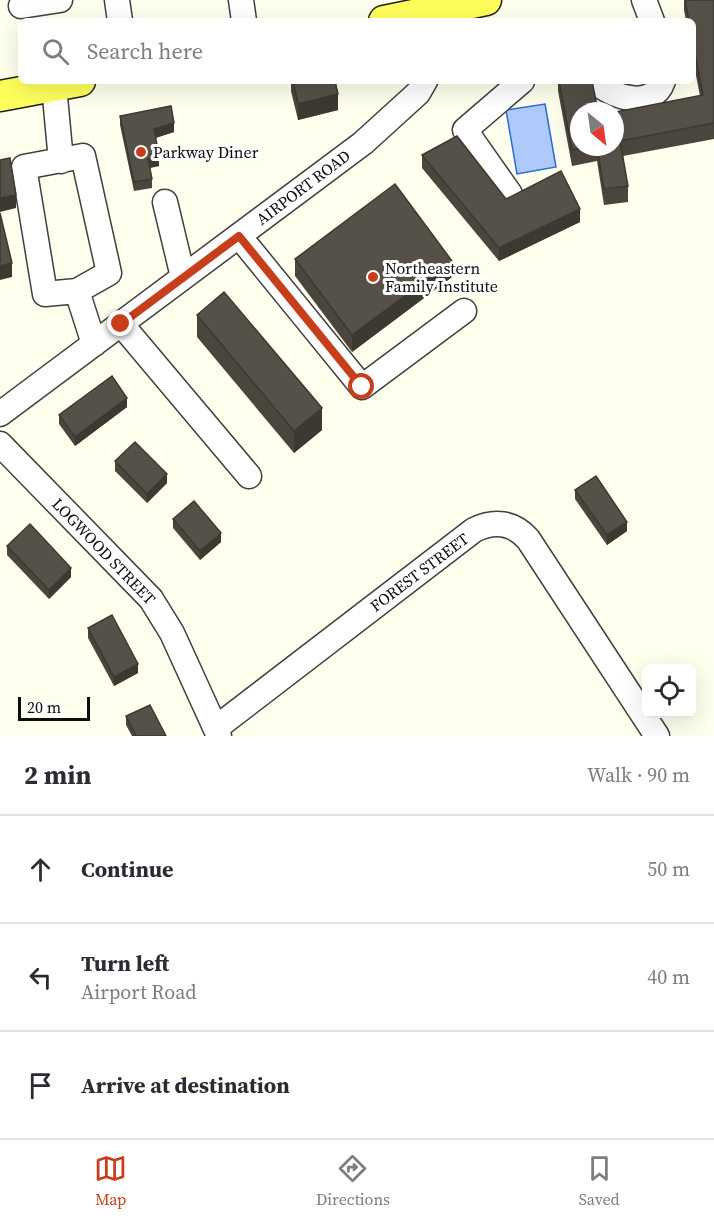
<!DOCTYPE html>
<html lang="en">
<head>
<meta charset="utf-8">
<style>
	body { margin:0; font-family:"Source Serif 4",serif; background:#f7f7f7; color:#2b2b33 }
	.controls { position:absolute; right:18px; bottom:18px; display:grid; overflow:hidden; border-radius:9px; box-shadow:0 6px 24px #0002 }
	.controls button { width:54px; height:54px; display:grid; place-items:center; padding:0; border:0; border-bottom:2px solid #e1e1e2; background:#fff; color:#2b2b33; font:30px sans-serif }
	.compass { position:absolute; left:570px; top:102px; width:54px; height:54px; border-radius:50%; background:#fff; box-shadow:0 6px 24px #0002; rotate:151deg }
	.scale { position:absolute; left:18px; bottom:15px; width:72px; box-sizing:border-box; padding-left:6px; border:3px solid #0d0d0d; border-top:0; font-size:16px; line-height:21px; white-space:nowrap; color:#0d0d0d; -webkit-text-stroke:4px #fff; paint-order:stroke }
	.stop { position:absolute; width:18px; height:18px; margin:-14px; border:4px solid #c73e1b; border-radius:50%; background:#fff }
	.stop.end { background:#c73e1b; border-color:#fff; box-shadow:0 2px 6px #0008 }
	.list { margin:0; padding:0; list-style:none }
	h2 { display:flex; justify-content:space-between; align-items:center; height:78px; margin:0; padding:0 24px; font-size:26px }
	h2 small { font-size:20px; font-weight:400; color:#7c7c81 }
	.list li { display:grid; grid-template-columns:39px 1fr auto; gap:18px; align-items:center; box-sizing:border-box; height:108px; padding:0 24px; border-top:2px solid #e1e1e2 }
	.list b { display:block; font-size:22px; white-space:nowrap }
	.list p { margin:0; font-size:20px; white-space:nowrap; color:#7c7c81 }
	.list em { font-size:20px; font-style:normal; color:#7c7c81 }
	.icon { flex:none; width:33px; height:33px; fill:none; stroke:currentColor; stroke-width:2; stroke-linecap:round; stroke-linejoin:round }
	.map { position:relative; flex:none; width:714px; height:736px; overflow:hidden }
	.search { position:absolute; background:#fff; box-shadow:0 6px 24px #0002; left:18px; right:18px; top:18px; height:66px; display:flex; align-items:center; gap:15px; box-sizing:border-box; padding:0 21px; border-radius:9px; color:#7c7c81; font-size:22px }
	.sheet { height:402px; background:#fff }
	nav { display:flex; justify-content:space-around; align-items:center; box-sizing:border-box; height:84px; border-top:2px solid #e1e1e2; background:#fff; font-size:16px; color:#7c7c81 }
	nav a { display:grid; justify-items:center; gap:3px }
	nav .on { color:#c73e1b }
	.map>svg:first-child { display:block }
</style>
</head>
<body>
<div class="map">
<svg width="714" height="736" viewBox="0 0 714 736">
	<rect width="100%" height="100%" fill="#feffec"/>
	<path fill="#adcafb" stroke="#2e69d7" stroke-width="1.5" d="M545,104L556,167L517,174L506,110Z"/>
	<g fill="none" stroke-linecap="round" stroke-linejoin="round">
		<g stroke="#404040" stroke-width="27">
			<path id="minor" d="M117,0L120,21
				M241,0L244,21
				M644,0L652,21
				M21,6L60,0
				M595,81C611,97 653,111 663,81
				M54,86L61,161
				M510,194L465,130L522,81
				M165,202L183,277
				M239,236L362,387L464,311
				M77,291L45,294L24,167L83,156L109,273L77,291L94,344
				M121,324L249,476
				M0,414L363,143L418,93L425,81
				M0,444L151,599L172,633L219,736
				M216,728L474,530C494,520 513,522 528,539L657,736"/>
		</g>
		<g stroke="#1e1e1e" stroke-width="33">
			<path id="major" d="M384,21L486,0
				M0,96L80,81"/>
		</g>
		<use href="#minor" stroke="#fff" stroke-width="24"/>
		<use href="#major" stroke="#feff5c" stroke-width="30"/>
	</g>
	<path fill="#4a463e" d="M684,0H714V139L623,156L628,186V202L604,205L597,161L572,166L558,91V81H592L579,147H615V112L700,96L693,60V21H686L684,10Z
		M291,81H335L338,110L298,120L291,91Z
		M120,116L174,132L156,138L159,166L150,168L152,179V188L134,191L120,125Z
		M422,155L506,199L580,222L499,261L422,168Z
		M295,259L452,277L352,352L295,276Z
		M197,315L322,430L294,453L197,337Z
		M127,407L75,446L59,424V415Z
		M115,461L167,483L147,503L115,471Z
		M575,490L627,531L607,545L575,499Z
		M173,519L221,542L200,560L173,528Z
		M7,546L71,577L49,599L7,555Z
		M88,628L138,673L114,686L88,638Z
		M126,716L166,736H132L126,725Z"/>
	<path fill="#3c3932" d="M338,94V110L298,120V104Z
		M174,123V132L154,138V129Z
		M159,156V166L148,168V159Z
		M16,195V208L0,212V198Z
		M580,209V222L499,261V248Z
		M452,261V277L352,352V335Z
		M12,263V277L0,280V266Z
		M127,398V407L75,446V437Z
		M322,408V430L294,453V431Z
		M167,474V483L147,503V494Z
		M627,522V531L607,545V535Z
		M221,533V542L200,560V551Z
		M71,568V577L49,599V590Z
		M138,664V673L114,686V677Z"/>
	<path fill="#565148" stroke="#3c3932" stroke-width="1.5" d="M685,0H714V123L620,141L628,186L604,189L597,147H615V112L703,95L693,44V21H689Z
		M293,81H335L338,94L298,104Z
		M559,81H592L598,111H579V147H586L572,150Z
		M171,106L174,123L154,129L159,156L148,159L152,179L134,182L120,116Z
		M457,136L506,199L561,171L580,209L499,248L422,155Z
		M10,158L16,195L0,198V160Z
		M395,184L452,261L352,335L295,259Z
		M0,213L12,263L0,266Z
		M224,292L322,408L294,431L197,315Z
		M112,376L127,398L75,437L59,415Z
		M135,442L167,474L147,494L115,461Z
		M596,476L627,522L607,535L575,490Z
		M194,501L221,533L200,551L173,519Z
		M30,524L71,568L49,590L7,546Z
		M112,615L138,664L114,677L88,628Z
		M150,705L166,736H136L126,716Z"/>
	<g fill="none" stroke-linecap="round" stroke-linejoin="round">
		<path stroke="#c73e1b" stroke-width="8" d="M121,324L239,236L362,387"/>
	</g>
	<g fill="#c73e1b" stroke="#fff" stroke-width="2">
		<circle cx="141" cy="152" r="6"/>
		<circle cx="373" cy="277" r="6"/>
	</g>
	<g text-anchor="middle" stroke-width="6" stroke-linejoin="round" paint-order="stroke">
		<g font-size="16" fill="#0d0d0d" stroke="#fff" text-anchor="start">
			<text x="153" y="158">Parkway Diner</text>
			<text x="385" y="274">Northeastern<tspan x="385" dy="18">Family Institute</tspan></text>
		</g>
		<g font-size="16" fill="#0d0d0d" stroke="#fff">
			<text transform="translate(303 187) rotate(-37)" y="6">AIRPORT ROAD</text>
			<text transform="translate(104 551) rotate(46)" y="6">LOGWOOD STREET</text>
			<text transform="translate(419 572) rotate(-37)" y="6">FOREST STREET</text>
		</g>
	</g>
</svg>
<div class="controls">
<button><svg class="icon" aria-label="locate" viewBox="0 0 24 24"><circle cx="12" cy="12" r="6"/><path d="M12 2v4M12 18v4M2 12h4M18 12h4"/></svg></button>
</div>
<svg class="compass" viewBox="-18 -18 36 36"><path d="M0-13l5 13h-10z" fill="#e53935"/><path d="M0 13l5-13h-10z" fill="#7c7c81"/></svg>
<div class="scale">20 m</div>
<div class="stop" style="left:362px;top:387px"></div>
<div class="stop end" style="left:121px;top:324px"></div>
<div class="search"><svg class="icon" aria-label="search" viewBox="0 0 24 24"><circle cx="10" cy="10" r="6"/><path d="M15 15l6 6"/></svg>Search here</div>
</div>
<section class="sheet">
<h2>2 min<small>Walk · 90 m</small></h2>
<ul class="list">
<li><svg class="icon" aria-label="ahead" viewBox="0 0 24 24"><path d="M12 20V5M6 11l6-6 6 6"/></svg><div><b>Continue</b></div><em>50 m</em></li>
<li><svg class="icon" aria-label="left" viewBox="0 0 24 24"><path d="M17 20v-9H6M10 6l-5 5 5 5"/></svg><div><b>Turn left</b><p>Airport Road</p></div><em>40 m</em></li>
<li><svg class="icon" aria-label="arrive" viewBox="0 0 24 24"><path d="M6 21V4h12l-3 4 3 4H6"/></svg><div><b>Arrive at destination</b></div></li>
</ul>
</section>
<nav>
<a class="on"><svg class="icon" aria-label="map" viewBox="0 0 24 24"><path d="M3 6l6-2 6 2 6-2v14l-6 2-6-2-6 2zM9 4v14M15 6v14"/></svg>Map</a>
<a><svg class="icon" aria-label="directions" viewBox="0 0 24 24"><path d="M12 3l9 9-9 9-9-9zM9 14v-3h6M13 9l2 2-2 2"/></svg>Directions</a>
<a><svg class="icon" aria-label="saved" viewBox="0 0 24 24"><path d="M7 4h10v16l-5-4-5 4z"/></svg>Saved</a>
</nav>
</body>
</html>
